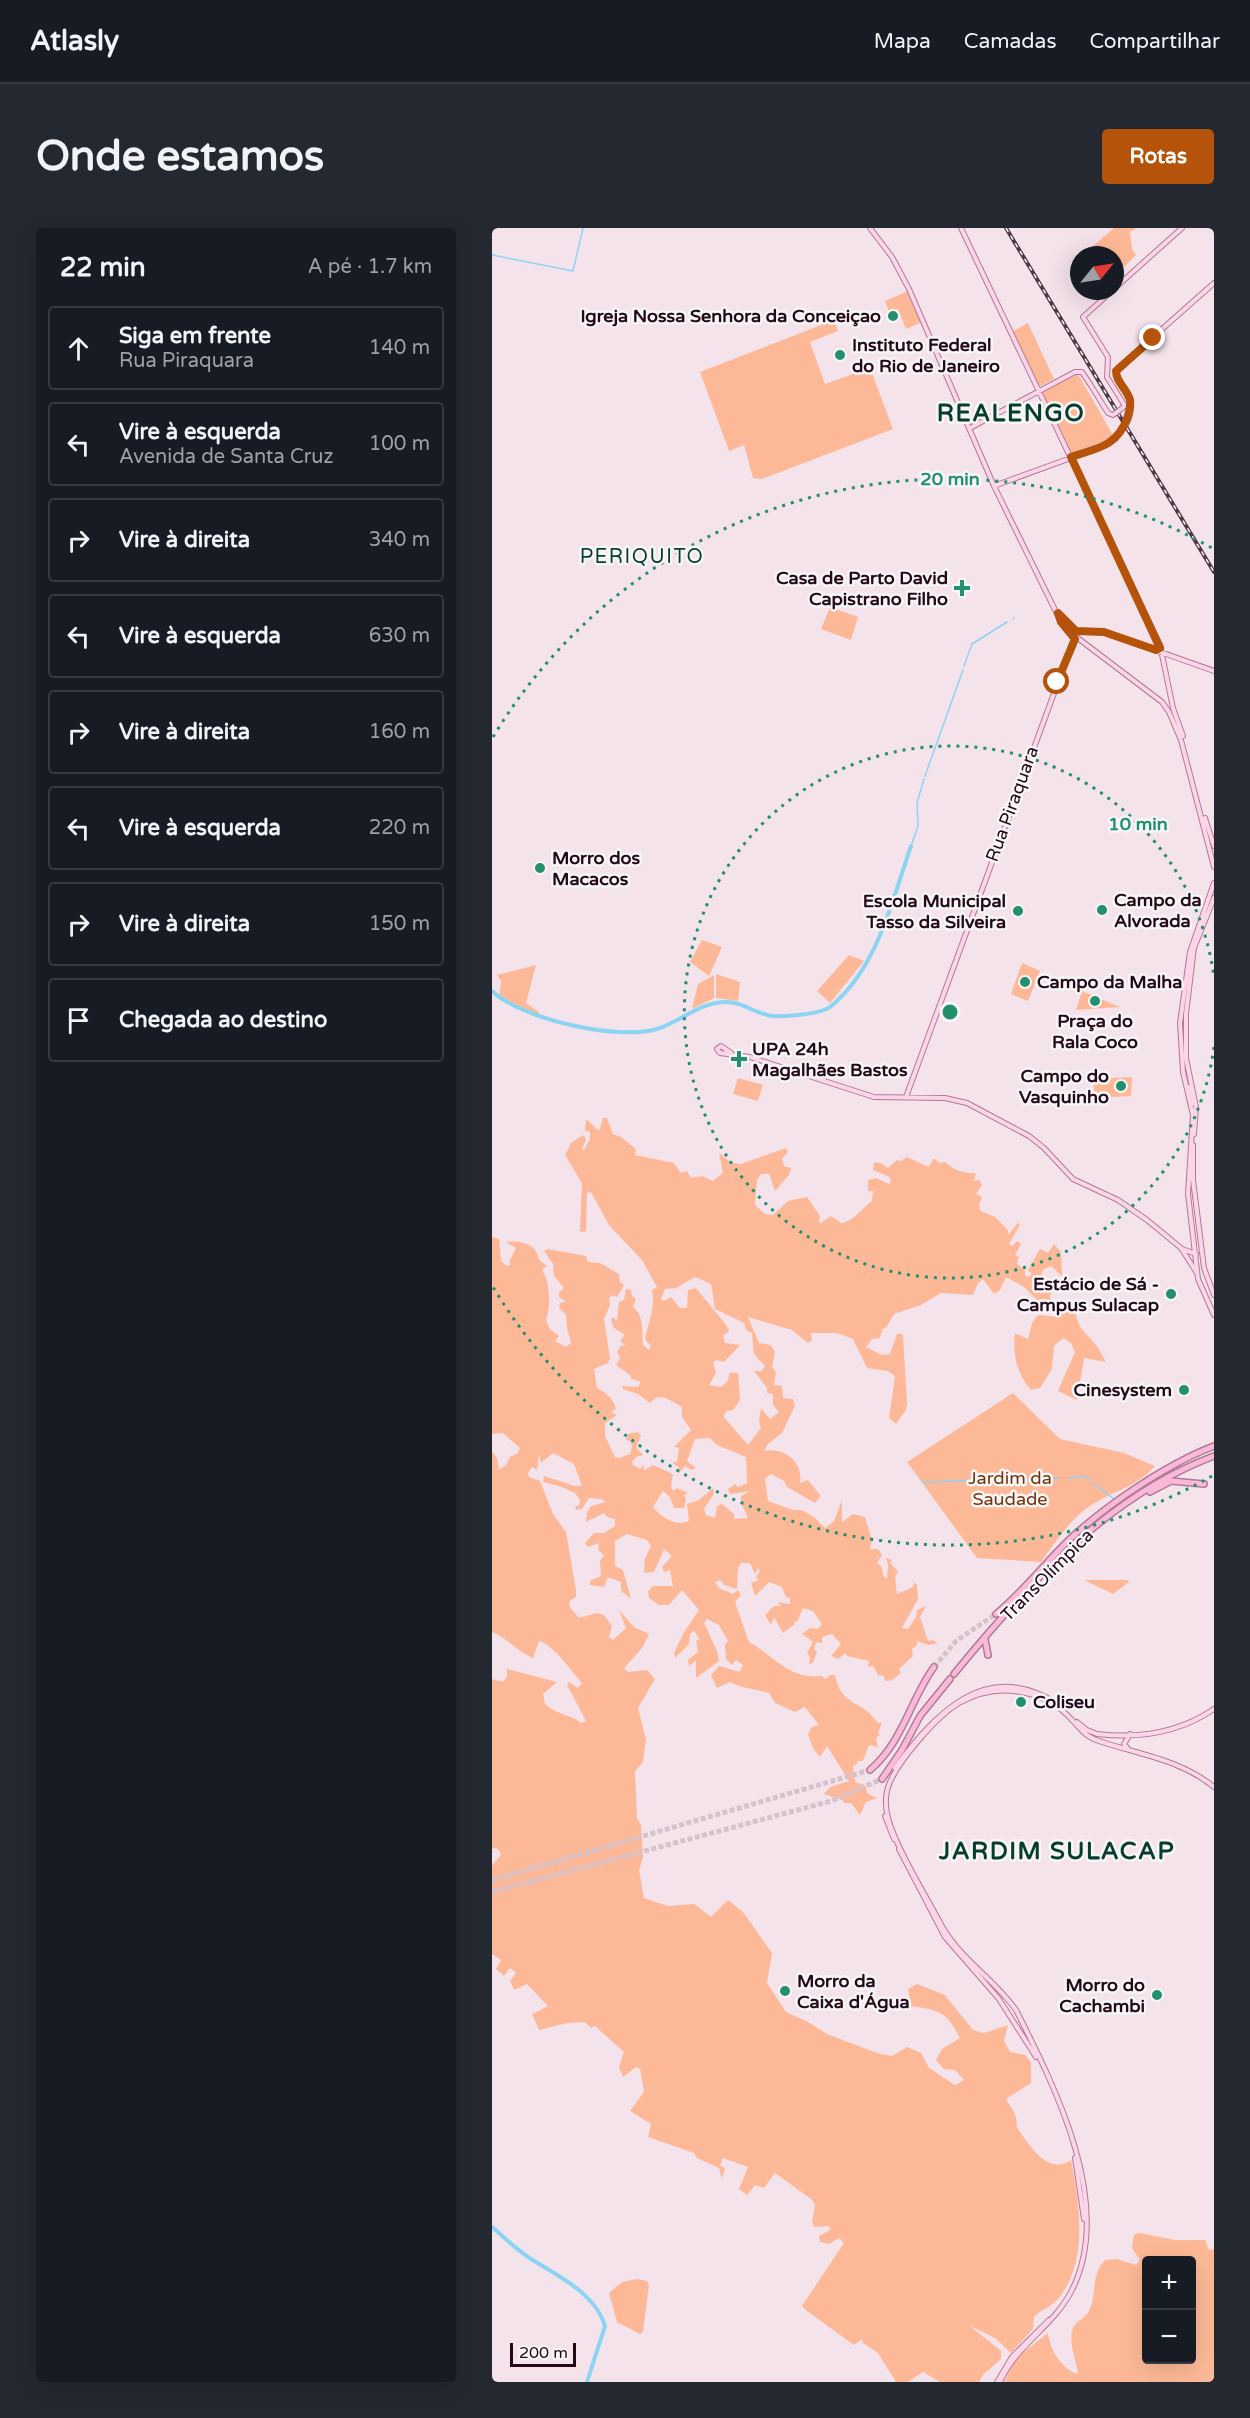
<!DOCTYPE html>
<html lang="pt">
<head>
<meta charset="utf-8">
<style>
	body { margin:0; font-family:"Varela Round",sans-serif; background:#242831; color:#f1f3f6 }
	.controls { position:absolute; right:18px; bottom:18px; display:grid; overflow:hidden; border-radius:6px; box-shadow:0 6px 24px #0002 }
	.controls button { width:54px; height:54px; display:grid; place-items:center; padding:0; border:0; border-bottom:2px solid #363941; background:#171b24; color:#f1f3f6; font:30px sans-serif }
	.compass { position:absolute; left:578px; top:18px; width:54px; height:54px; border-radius:50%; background:#171b24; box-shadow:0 6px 24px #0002; rotate:60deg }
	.scale { position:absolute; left:18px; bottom:15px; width:66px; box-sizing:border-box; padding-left:6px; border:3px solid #250819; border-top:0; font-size:16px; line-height:21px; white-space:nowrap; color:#250819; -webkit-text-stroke:4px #f6f6f6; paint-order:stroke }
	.stop { position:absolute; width:18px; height:18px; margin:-14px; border:4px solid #b45309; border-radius:50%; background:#fff }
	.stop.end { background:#b45309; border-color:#fff; box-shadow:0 2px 6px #0008 }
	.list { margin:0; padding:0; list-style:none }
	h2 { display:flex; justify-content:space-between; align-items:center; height:78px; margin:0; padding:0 24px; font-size:26px }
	h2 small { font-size:20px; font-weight:400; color:#9ea1a6 }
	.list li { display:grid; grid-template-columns:39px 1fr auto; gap:18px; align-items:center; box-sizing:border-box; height:84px; margin:0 12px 12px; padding:0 12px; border:2px solid #363941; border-radius:6px }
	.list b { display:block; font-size:22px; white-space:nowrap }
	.list p { margin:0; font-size:20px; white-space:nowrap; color:#9ea1a6 }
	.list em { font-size:20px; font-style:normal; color:#9ea1a6 }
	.icon { flex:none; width:33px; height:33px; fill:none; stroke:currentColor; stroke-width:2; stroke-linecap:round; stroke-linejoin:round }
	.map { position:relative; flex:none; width:722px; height:2154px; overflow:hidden; border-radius:6px }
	header { display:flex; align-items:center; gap:36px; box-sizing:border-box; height:84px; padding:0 30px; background:#171b24; border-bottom:2px solid #363941 }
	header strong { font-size:28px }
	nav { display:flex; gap:33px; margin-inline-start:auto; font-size:21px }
	.intro { display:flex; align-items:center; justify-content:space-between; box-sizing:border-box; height:144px; padding:0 36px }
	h1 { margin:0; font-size:42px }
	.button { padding:15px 27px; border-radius:6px; background:#b45309; color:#fff; font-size:21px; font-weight:700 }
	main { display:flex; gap:36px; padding:0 36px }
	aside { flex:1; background:#171b24; border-radius:6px; box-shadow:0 6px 24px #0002 }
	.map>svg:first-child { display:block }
</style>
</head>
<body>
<header>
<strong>Atlasly</strong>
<nav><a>Mapa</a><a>Camadas</a><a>Compartilhar</a></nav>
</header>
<div class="intro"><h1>Onde estamos</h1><a class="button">Rotas</a></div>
<main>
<aside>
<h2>22 min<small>A pé · 1.7 km</small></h2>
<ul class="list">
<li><svg class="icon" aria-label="ahead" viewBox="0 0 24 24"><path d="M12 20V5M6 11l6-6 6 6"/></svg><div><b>Siga em frente</b><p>Rua Piraquara</p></div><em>140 m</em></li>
<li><svg class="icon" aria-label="left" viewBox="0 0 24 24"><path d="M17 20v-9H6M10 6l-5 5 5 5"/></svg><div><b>Vire à esquerda</b><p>Avenida de Santa Cruz</p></div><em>100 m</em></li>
<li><svg class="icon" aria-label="right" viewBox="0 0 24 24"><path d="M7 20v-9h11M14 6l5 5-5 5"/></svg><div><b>Vire à direita</b></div><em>340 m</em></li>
<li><svg class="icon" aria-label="left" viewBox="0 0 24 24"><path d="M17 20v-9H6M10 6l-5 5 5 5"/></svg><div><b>Vire à esquerda</b></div><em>630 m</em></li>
<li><svg class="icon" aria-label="right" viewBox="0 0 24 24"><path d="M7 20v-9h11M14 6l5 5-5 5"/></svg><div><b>Vire à direita</b></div><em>160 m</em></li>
<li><svg class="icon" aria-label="left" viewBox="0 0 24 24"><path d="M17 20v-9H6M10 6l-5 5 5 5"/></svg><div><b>Vire à esquerda</b></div><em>220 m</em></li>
<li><svg class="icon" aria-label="right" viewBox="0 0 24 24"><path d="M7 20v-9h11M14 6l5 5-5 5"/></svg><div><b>Vire à direita</b></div><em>150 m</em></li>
<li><svg class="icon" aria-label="arrive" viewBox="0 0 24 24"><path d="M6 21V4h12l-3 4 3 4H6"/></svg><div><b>Chegada ao destino</b></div></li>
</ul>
</aside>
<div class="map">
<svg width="722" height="2154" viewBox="0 0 722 2154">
	<rect width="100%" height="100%" fill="#f5e3eb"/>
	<path fill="#fdb997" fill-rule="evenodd" d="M622,0H644L638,4L640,21L644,27L623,48V27H604L600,19Z
		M416,63L430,94L414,101L406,81L397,84L393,73Z
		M342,92L346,103L318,114L333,156L378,140L401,201L270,251L261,250L252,217L237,223L208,144Z
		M536,95L562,151L546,159L521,103Z
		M586,146L622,209L580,226L550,164Z
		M338,379L366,389L359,412L329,401Z
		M210,712L230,719L217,748L198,734Z
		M357,727L372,733L338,775L325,763Z
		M530,735L548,743L536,773L519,766Z
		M44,737L34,775L47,784L46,790L7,770L9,753L5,747Z
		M224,746L248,754L246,773L224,770Z
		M222,747V770L200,781L206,756Z
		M590,763L628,779L584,782Z
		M640,849L639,868L603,870L601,851Z
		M246,850L271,857L266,873L241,866Z
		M111,890H115L121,906L129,909L144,921L143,927L182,935L189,945L195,943L199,950L210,948L221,953L231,945L227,925L240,935L249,936L294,920L296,924L290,931L292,938L299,940L297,947L283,963L277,946H269L265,952L263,977L273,986L281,987L296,973L315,969L328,988L327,994L329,995L339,988L349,995C361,994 369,981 380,973L381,963H376V952L384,950L397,956L399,954L398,949L381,942L382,934L389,935L396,940L405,932L409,933L415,929L437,939L442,930L447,935L453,934C461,942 473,946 484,945L482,953L487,952L490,957L484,966L490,969L487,977L489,983L503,989L516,1002V1007L526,995L528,997L517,1016L520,1018L525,1013L529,1016L523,1027L527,1029L525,1036L533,1042V1048L536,1049L540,1046L536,1042L548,1021L556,1025L562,1016L569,1024L570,1048L559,1038L551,1042L548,1050L563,1056L558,1068L560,1076L582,1082L588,1099L605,1118L614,1134L592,1130L585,1172L566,1163L583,1124L579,1115L571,1110L562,1118L560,1141L548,1160L539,1162C525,1146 520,1126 523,1105L536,1111L540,1095L546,1087L566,1089L569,1084L550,1077L532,1059L514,1049L508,1062L502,1066L491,1051L486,1055L481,1067L449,1065L429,1077L402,1086L395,1098L390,1102L388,1110L380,1111L374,1119L390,1127L398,1126L405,1106H411L415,1176L414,1182L404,1196L397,1190L403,1148L396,1143L375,1140L361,1111L345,1105H319L320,1112L316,1115L300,1102L256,1089L267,1115L279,1117L283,1124L280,1139L284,1144L282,1157L290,1158L291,1170L301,1171L303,1178L290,1205L276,1216L272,1223C291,1219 312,1233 308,1255L316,1252L329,1268L323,1275L295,1259L292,1253L279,1246L273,1251L276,1273L301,1282H310L322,1289L333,1300L342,1293L350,1272V1294L361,1286L373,1289L380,1312L378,1321H386L390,1327L385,1335L390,1339L391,1348L395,1351L396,1337L394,1330L400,1332L398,1335L406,1343L403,1349L405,1366L421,1359L422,1355L425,1356L426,1371L410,1400L416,1401L424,1389L425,1382L434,1378L428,1389L436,1413L441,1412L446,1415L436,1417L425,1413V1417L420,1421L421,1428L407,1441L409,1445C402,1450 402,1453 393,1453L392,1448L386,1447L381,1438L376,1439L377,1433L355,1428L354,1425L346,1431L339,1428L349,1416L340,1406L330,1409V1415L324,1414L322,1421L325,1424L321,1435L317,1436L318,1429L315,1425L321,1414L310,1406L318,1400L326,1401L330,1396L321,1383L311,1380L305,1394L302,1393L303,1396L291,1405L282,1389L279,1397L273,1387L282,1378H289L286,1374L298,1376V1370L294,1369L290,1359L277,1354L263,1368L259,1355L267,1352L264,1349L268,1343L266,1340L263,1346L258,1335H249L246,1340L245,1361L232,1357L229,1352L223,1354L227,1360L241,1366L246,1362L249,1367L243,1374L257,1414C282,1428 298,1452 329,1448L334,1451L338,1447H343C348,1478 372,1473 386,1495H390L386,1505L388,1507L384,1510L386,1519L377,1517L371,1533H365V1536L361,1538L363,1554L374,1558L375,1565L385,1570L374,1574L368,1587L359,1575H352L350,1572L332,1566L338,1559L357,1553L335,1518L328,1529L321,1520L316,1506L320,1499L327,1497L313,1479L303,1484L283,1475L277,1465C263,1461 252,1461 238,1454L225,1460L219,1447L227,1438L248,1444L251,1437L244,1432L240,1437L234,1431L233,1417L236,1413L227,1397L215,1391L212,1395L225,1423L227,1433L204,1450V1432L197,1438L196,1432L206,1424L204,1413L208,1411L202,1403L198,1406L197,1416L183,1430L182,1425L191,1406L207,1382L190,1362L177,1377H167L157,1370L156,1363L161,1358H181L178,1342L172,1344L170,1339L180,1328L172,1321L162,1344L152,1345L153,1330L159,1318L155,1312L135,1306L123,1313V1338L131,1342L139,1371L129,1363V1354L116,1349L112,1359L98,1357V1353L109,1348L108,1333L112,1327L106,1322L107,1315L96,1319L93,1315L102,1305H112L123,1298V1291L115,1289L112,1285L94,1294L95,1284L99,1278L114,1274L109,1271L97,1270L90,1281L84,1282L83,1278H87L88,1272L83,1265L70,1259L51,1254L52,1248L83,1258H90L82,1236L61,1225L49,1235L47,1227L45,1242L40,1239L36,1245L37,1249L48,1253L61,1286L74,1304L84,1362V1369L78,1373L77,1378L87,1390L105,1385L112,1387L120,1398L117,1409L121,1412L134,1400L127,1382L142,1399L157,1406L151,1419L132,1440L136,1444L155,1442L163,1451L146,1480L154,1512L151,1534L143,1543L145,1590L149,1597L151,1630L147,1642L152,1670L176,1678L202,1676L219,1689L236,1672L251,1684L280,1725L275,1755L294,1784L316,1794L335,1806L385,1825L400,1828L415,1819L429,1825L437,1840L463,1857L472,1852L463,1842L452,1841L444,1832L450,1821L468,1810C453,1782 449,1783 419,1778L416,1761L425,1756L453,1767L481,1802L492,1805L516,1797L512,1813L518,1824L533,1827L539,1834V1855L514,1871C517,1876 521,1882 523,1887C526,1892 523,1896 526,1901C538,1918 556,1948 579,1932C587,1976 597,2031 567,2070C560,2079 549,2081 542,2089L541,2101L519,2125L503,2110L478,2098L509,2123V2131L491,2147L487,2154H448L431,2144L416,2154H404L386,2125L371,2115L370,2111L362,2117L315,2083L310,2078L352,2015L347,2010L337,2016L328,2014L327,2008L338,2002L337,1998L322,1999L320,1994L323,1976L319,1971L283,1945L272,1960L263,1957L255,1967L247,1961L256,1939L231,1930L228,1938L233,1940L230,1951L227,1940L205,1930L202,1925L156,1909L159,1896L138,1883L152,1864L148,1841L144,1839L131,1849L127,1839L132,1824L103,1798L99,1800L93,1794L75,1795L47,1802L40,1786L56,1778L35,1756L22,1762L18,1753L24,1745L18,1740L12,1748L4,1741L9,1732L0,1726V1637L9,1627L6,1621L0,1620V1451L11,1454L15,1449V1441L65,1454L51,1466L53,1476C65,1487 83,1488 89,1495L94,1493L75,1457L77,1454L86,1460L90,1455C78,1442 62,1417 47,1413L41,1430C25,1423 14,1409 0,1404V1223L5,1230L7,1242L14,1237L18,1229L26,1225L28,1220L11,1205L0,1206V1009L7,1011L9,1033L15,1038L19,1036L17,1034L24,1020L14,1014C27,1012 45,1015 47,1032L55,1038L50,1042C58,1052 59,1081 54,1092L58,1101L67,1108L63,1113L74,1119L79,1115L75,1100L74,1087L67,1080L68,1075L74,1073L67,1069V1064L72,1060L62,1048L61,1036L52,1023L56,1021L94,1028L96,1034L108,1035L127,1046L128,1054L132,1057L125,1069L121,1067L117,1070L118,1077L112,1091L118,1130L116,1135L102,1141L105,1160C115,1165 122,1171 124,1181L119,1184L125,1187L113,1195V1208L123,1229L127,1230L138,1226L140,1218L138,1213L134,1212L136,1206L146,1204L149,1208L144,1219L151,1227L144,1229L140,1234L141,1237L149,1241L151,1236L152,1242L161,1237L181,1246L179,1258L181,1263L185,1260L196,1265L192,1267L194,1271L192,1280H182L178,1269L171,1263L161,1279C169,1289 183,1299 197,1293L195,1276L207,1272L221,1260L222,1266L212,1281L214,1287L223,1290L225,1278L230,1276L242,1286V1291L256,1290L249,1274V1268L258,1263L238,1266L236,1261L243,1256L246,1259L255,1255L254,1229L225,1217L218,1210L203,1211L195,1233L204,1240L199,1242L193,1238L186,1246L187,1239L180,1235L185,1233L187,1220L182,1219L199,1202L190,1189V1179L174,1170L165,1169L158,1175L146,1166L131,1161L130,1158L146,1159L149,1154L138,1150L139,1148L124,1137L128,1130L125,1124L129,1118L133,1117L128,1113L133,1107L122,1100L119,1092L121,1089L125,1093L127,1074L132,1072L134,1061L139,1062L140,1068L144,1071L141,1079C152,1087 150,1104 151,1117L157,1122L159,1118L153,1111C156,1094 164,1080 160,1062L165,1059L150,1032L117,997L99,964L95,965L94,1003L88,1004L90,955L73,927L79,915L91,907L94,911L90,922H92L98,911V904L93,903L94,891L107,903ZM203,1049L219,1056L223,1081L252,1095L254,1102L260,1105L262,1126L273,1138L270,1143H262L275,1160V1165L281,1166V1177L287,1184L278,1191L269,1180L267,1193L269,1200L256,1217L231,1188L235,1183L241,1182L248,1172L246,1145H238L235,1154L229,1159L217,1157L224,1145L221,1135L224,1132L232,1134L248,1117L233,1115L231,1107L237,1104L235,1098L204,1060L196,1062L195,1080H188L179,1069L172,1073L169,1071L173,1061L184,1060Z
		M521,1165L568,1211L632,1225L663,1238C642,1261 619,1263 595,1280C576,1294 563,1315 549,1334L485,1330L415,1234Z
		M592,1352H636L637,1354L621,1366Z
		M648,2005L683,2012H713L717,2022L722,2021V2154H512L524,2130L556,2105C558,2121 569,2141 586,2146C584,2132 577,2116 580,2103C582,2094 590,2092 595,2086C606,2071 597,2049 613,2032L625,2031L644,2037L648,2032L640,2020L642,2006ZM654,2032H700V2132H654Z
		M145,2051L155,2053L157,2057L151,2104L148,2106L125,2094L117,2065L130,2054Z"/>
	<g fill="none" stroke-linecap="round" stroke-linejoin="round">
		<path stroke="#8cd4f4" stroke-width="1.5" d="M0,27L81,43L91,0
			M521,391L522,390
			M472,438L480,416L515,394
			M433,548L471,442
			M420,615L426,598L425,575L432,551
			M577,1250L592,1248L598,1252
			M513,1251L567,1250
			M430,1254H439
			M442,1254L509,1251
			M601,1255L622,1271"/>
		<path stroke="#8cd4f4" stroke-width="4" d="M0,763C29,791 126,813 165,801C188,794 207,775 232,774C249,773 264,786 280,788C292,789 329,786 338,779C385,741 400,673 419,618
			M0,1999C13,2010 25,2022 39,2031C66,2048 103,2065 113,2098L95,2154"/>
		<path stroke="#d6c2cc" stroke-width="5" stroke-dasharray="5 2.5" stroke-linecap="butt" d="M442,1439L464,1413L504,1386
			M0,1652L378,1542
			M0,1664L339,1573L390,1551"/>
		<g stroke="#af7b96" stroke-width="6">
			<path id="major" d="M378,0L400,29L417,61L502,258L569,394L583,408L670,474L677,484L689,512L722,639
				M469,0L668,417L681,480L691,508
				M623,60L690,0
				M615,149L616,129L591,89L620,63
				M625,150V141L722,55
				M478,200L583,144H590L598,156
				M502,258L609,219
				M568,388L584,403L612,404L722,443
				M713,590L722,618
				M722,655L698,724L688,795L691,844L701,887L696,966L706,1051L722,1087
				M228,825L258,829L382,869L453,870L475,875L537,908L552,920L581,951L626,972L655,992L689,1020L705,1045
				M228,825L225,821L229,818L239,825
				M696,859L701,875
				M414,869L583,408
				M702,906L704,879L694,830V786L702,720L722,670
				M701,917V952L712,1040L722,1067
				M690,1021L704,1026
				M585,1494L595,1502L605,1506C647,1511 687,1505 722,1481
				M637,1522L632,1516L638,1506
				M403,1540C442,1487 493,1430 564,1475
				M393,1588L402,1611
				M407,1621L453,1709L507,1771L544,1829
				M583,1930L592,1991
				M505,2154L520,2129L557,2092
				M508,2154C524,2117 562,2098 580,2062C623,1976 563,1859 524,1782C503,1752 470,1732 451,1700C436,1671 400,1614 395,1585C393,1575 394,1563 398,1554C408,1531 445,1488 467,1475C485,1465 507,1460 528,1464C548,1467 567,1477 580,1492C588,1500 593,1508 604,1512C644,1526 688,1531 722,1559"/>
		</g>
		<g stroke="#af7b96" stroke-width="8">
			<path id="highway" d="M658,1264L679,1253L712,1256
				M504,1386C532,1363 553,1335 579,1310C616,1276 675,1236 722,1218
				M493,1411L496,1427
				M462,1446C533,1359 615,1268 722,1228
				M378,1542C411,1514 418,1472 442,1439
				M390,1551L410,1522L428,1488L458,1451"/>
		</g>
		<use href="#major" stroke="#fcd5e8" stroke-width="4"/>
		<use href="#highway" stroke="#fab9d9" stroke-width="5"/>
		<g stroke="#523847" stroke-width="4">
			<path id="rail" d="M514,0L722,344"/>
		</g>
		<use href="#rail" stroke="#f6f6f6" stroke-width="1.5" stroke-dasharray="4.5" stroke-linecap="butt"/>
		<g stroke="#af7b96" stroke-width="6" stroke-linecap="butt">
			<path id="major-bridge" d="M598,156L616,185L621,187L633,178L615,149
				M609,219C626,212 643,192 638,172C636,164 629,157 625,150"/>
		</g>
		<use href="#major-bridge" stroke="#fcd5e8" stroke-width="4"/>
	</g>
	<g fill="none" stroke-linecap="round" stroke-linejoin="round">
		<path stroke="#b45309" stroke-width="8" d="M565,454L583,411L569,394L566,385L584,403L612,404L664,422L668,420L579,229C605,220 624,219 635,191C637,185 639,179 638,172C635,161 624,154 624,143L661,110"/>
	</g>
	<g fill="none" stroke="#238f6e" stroke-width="3" stroke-dasharray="3 6">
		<path d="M722 819A266 266 0 1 1 722 749"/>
		<path d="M720 1248A533 533 0 0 1 1 1059M1 509A533 533 0 0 1 720 320"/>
	</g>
	<g fill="#238f6e" stroke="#f6f6f6" stroke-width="2">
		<circle cx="401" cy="88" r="6"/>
		<circle cx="348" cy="127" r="6"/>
		<path d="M467 351h6v6h6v6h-6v6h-6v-6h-6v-6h6z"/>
		<circle cx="48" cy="640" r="6"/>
		<circle cx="610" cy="682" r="6"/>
		<circle cx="526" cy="683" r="6"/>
		<circle cx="533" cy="754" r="6"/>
		<circle cx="603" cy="773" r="6"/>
		<path d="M244 822h6v6h6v6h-6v6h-6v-6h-6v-6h6z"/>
		<circle cx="629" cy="858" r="6"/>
		<circle cx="679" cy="1066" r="6"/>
		<circle cx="692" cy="1162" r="6"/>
		<circle cx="529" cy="1474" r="6"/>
		<circle cx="293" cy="1763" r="6"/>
		<circle cx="665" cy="1767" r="6"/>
	</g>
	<g text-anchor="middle" stroke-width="5" stroke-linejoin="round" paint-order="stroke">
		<g font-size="18" font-weight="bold" fill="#250819" stroke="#f6f6f6" text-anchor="end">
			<text x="389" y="94">Igreja Nossa Senhora da Conceiçao</text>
			<text x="360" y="123" text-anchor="start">Instituto Federal<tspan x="360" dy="21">do Rio de Janeiro</tspan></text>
			<text x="456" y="356">Casa de Parto David<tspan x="456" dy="21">Capistrano Filho</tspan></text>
			<text x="60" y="636" text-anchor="start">Morro dos<tspan x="60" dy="21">Macacos</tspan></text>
			<text x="622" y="678" text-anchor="start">Campo da<tspan x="622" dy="21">Alvorada</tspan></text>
			<text x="514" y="679">Escola Municipal<tspan x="514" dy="21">Tasso da Silveira</tspan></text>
			<text x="545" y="760" text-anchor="start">Campo da Malha</text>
			<text x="603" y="799" text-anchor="middle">Praça do<tspan x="603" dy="21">Rala Coco</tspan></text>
			<text x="260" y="827" text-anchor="start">UPA 24h<tspan x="260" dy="21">Magalhães Bastos</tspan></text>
			<text x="617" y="854">Campo do<tspan x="617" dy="21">Vasquinho</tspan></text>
			<text x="667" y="1062">Estácio de Sá -<tspan x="667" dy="21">Campus Sulacap</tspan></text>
			<text x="680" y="1168">Cinesystem</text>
			<text x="541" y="1480" text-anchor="start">Coliseu</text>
			<text x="305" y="1759" text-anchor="start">Morro da<tspan x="305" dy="21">Caixa d'Água</tspan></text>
			<text x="653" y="1763">Morro do<tspan x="653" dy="21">Cachambi</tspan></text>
		</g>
		<g font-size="18" fill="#250819" stroke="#f6f6f6">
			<text transform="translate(520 576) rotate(-70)" y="6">Rua Piraquara</text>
			<text transform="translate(555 1347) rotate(-45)" y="6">TransOlímpica</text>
		</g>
		<g font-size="18" fill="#73330a" stroke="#f6f6f6">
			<text x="518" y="1256">Jardim da<tspan x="518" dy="21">Saudade</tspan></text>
		</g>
		<g font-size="20" letter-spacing="1.5" fill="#083c2c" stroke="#f6f6f6">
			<text x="150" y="335">PERIQUITO</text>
		</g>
		<g font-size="24" font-weight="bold" letter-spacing="1.5" fill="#083c2c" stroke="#f6f6f6">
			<text x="519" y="193">REALENGO</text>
			<text x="565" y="1631">JARDIM SULACAP</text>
		</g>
	</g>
	<circle cx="458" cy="784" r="9" fill="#238f6e" stroke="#f6f6f6" stroke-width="3"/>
	<g font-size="18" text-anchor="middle" font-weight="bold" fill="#238f6e" stroke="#f6f6f6" stroke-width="5" stroke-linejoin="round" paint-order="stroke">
		<text x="458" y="257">20 min</text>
		<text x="646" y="602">10 min</text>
	</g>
</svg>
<div class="controls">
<button>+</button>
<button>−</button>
</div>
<svg class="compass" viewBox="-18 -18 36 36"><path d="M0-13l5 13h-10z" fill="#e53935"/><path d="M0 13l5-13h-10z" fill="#9ea1a6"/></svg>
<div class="scale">200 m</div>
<div class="stop" style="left:565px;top:454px"></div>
<div class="stop end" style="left:661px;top:110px"></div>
</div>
</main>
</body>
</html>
